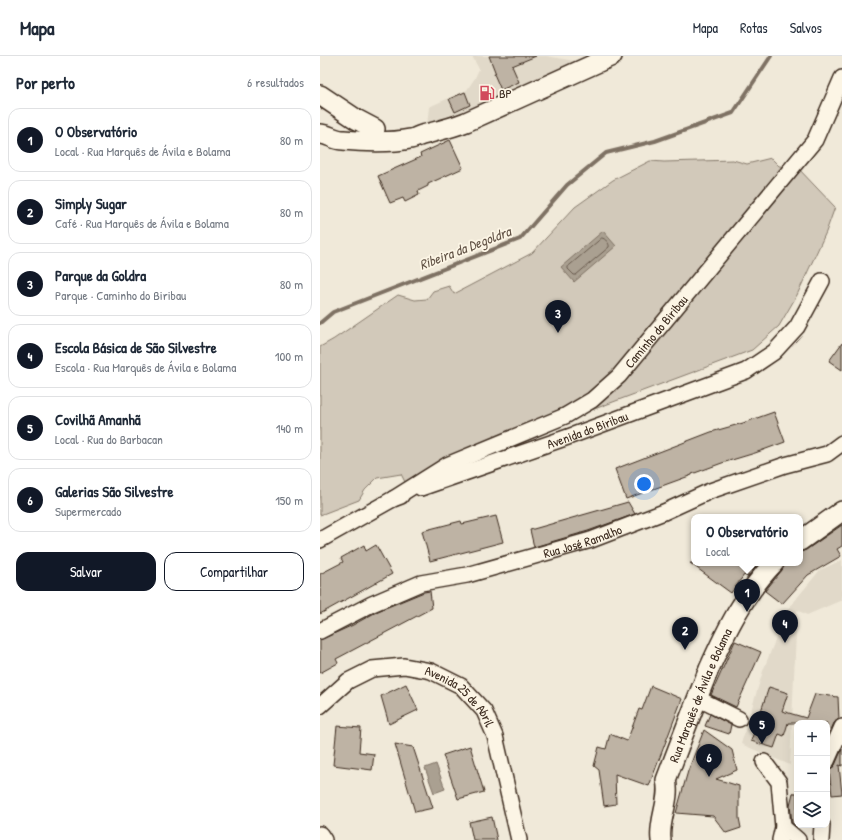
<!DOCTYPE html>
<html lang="pt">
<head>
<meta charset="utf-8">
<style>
	body { margin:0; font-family:"Patrick Hand",sans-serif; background:#f6f6f7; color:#1f2937 }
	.controls { position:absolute; right:12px; bottom:12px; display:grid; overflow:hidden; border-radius:8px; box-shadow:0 4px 16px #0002 }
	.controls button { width:36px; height:36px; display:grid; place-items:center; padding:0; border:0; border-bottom:1px solid #e0e1e3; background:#fff; color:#1f2937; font:20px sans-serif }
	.you { position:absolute; left:324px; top:428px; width:14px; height:14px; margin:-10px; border:3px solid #fff; border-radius:50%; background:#1a73e8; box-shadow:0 0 0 6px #1a73e833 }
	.badge { display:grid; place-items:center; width:26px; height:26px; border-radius:50%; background:#111827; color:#fff; font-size:13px; font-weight:700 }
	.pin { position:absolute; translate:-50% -33px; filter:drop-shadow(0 1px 2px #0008) }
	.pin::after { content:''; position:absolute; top:21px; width:14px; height:12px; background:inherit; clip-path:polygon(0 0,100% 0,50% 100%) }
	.popup { position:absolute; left:371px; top:458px; width:112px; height:52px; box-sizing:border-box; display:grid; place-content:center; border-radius:8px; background:#fff; filter:drop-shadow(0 1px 3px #0005); font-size:13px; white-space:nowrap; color:#747a83 }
	.popup b { font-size:15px; color:#1f2937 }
	.popup::after { content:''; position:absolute; left:50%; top:100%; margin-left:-8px; border:8px solid transparent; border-top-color:#fff }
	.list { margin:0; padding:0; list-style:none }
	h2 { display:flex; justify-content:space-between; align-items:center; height:52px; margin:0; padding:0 16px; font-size:17px }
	h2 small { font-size:13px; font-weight:400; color:#747a83 }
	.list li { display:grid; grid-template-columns:26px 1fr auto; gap:12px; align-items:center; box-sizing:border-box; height:64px; margin:0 8px 8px; padding:0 8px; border:1px solid #e0e1e3; border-radius:12px }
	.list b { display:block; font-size:15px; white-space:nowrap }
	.list p { margin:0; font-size:13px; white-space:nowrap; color:#747a83 }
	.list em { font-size:13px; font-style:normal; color:#747a83 }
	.actions { display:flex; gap:8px; padding:12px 16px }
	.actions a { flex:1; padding:9px 0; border:1px solid #111827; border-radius:12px; text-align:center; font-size:14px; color:#111827 }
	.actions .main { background:#111827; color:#fff }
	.icon { flex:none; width:22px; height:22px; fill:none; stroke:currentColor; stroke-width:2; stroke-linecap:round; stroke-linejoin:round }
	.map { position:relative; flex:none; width:522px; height:784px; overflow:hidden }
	header { display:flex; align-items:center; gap:24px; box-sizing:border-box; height:56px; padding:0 20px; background:#fff; border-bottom:1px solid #e0e1e3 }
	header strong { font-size:19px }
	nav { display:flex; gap:22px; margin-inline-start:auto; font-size:14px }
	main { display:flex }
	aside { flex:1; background:#fff }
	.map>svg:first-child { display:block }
</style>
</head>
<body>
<header>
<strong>Mapa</strong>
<nav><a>Mapa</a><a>Rotas</a><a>Salvos</a></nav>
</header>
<main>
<aside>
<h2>Por perto<small>6 resultados</small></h2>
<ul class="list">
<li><span class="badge">1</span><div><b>O Observatório</b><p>Local · Rua Marquês de Ávila e Bolama</p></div><em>80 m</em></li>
<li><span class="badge">2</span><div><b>Simply Sugar</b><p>Café · Rua Marquês de Ávila e Bolama</p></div><em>80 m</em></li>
<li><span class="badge">3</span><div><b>Parque da Goldra</b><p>Parque · Caminho do Biribau</p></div><em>80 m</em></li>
<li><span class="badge">4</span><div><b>Escola Básica de São Silvestre</b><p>Escola · Rua Marquês de Ávila e Bolama</p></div><em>100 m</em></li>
<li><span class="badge">5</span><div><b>Covilhã Amanhã</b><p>Local · Rua do Barbacan</p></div><em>140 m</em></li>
<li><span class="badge">6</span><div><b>Galerias São Silvestre</b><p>Supermercado</p></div><em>150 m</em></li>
</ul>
<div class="actions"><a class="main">Salvar</a><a>Compartilhar</a></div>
</aside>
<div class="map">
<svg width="522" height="784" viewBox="0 0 522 784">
	<rect width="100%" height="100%" fill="#f0e9d9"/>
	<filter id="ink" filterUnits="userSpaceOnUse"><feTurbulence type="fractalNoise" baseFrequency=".025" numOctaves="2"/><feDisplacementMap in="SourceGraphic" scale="8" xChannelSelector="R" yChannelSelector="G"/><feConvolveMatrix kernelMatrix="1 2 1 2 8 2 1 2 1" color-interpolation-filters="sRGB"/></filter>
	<g filter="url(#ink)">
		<path fill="#e1d9c9" d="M152,0H226L261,6L157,54L107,70L109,51L147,34L155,22L159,13Z
			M522,504V544L487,559L477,554L470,709L421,688L443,615L467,554L500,514Z"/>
		<path fill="#d2c9ba" stroke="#867a6c" d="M451,102L459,110L477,111L515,151L506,176L477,239L459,270L432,294L253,361L242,352L198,373L133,398L85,426L81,418L57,422L45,434L39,444L0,459V291L14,283L78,239L95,244L107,243L113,235L129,230L134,238L212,197L255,151L293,124L330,105L344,106L413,104L427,108Z"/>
		<path fill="#aaa091" stroke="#7e7163" d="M283,175L296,190L254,226L241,211Z
			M116,708L125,733L114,737L105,712Z"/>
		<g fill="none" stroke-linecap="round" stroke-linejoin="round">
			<path stroke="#67594c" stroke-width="1" d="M282,182C285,182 290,188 289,191L256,219H254L248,213V211Z"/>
			<path stroke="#7e7163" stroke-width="4" d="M0,267L13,256L200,183L247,129L286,97L335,85L413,57L451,0"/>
		</g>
		<path fill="#beb3a4" stroke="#3b2a1e" d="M169,0H216L192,10L199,26L181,34L174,18H176Z
			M145,36L150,49L135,56L129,43Z
			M130,84L143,112L108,128V130L98,135L99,139L85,146L83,142L70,147L58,120L101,101L100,98Z
			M522,287V314L509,305Z
			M454,356L465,386L435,397L402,407L372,418V419L306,443L295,413L391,376L423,367Z
			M308,446L315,458L268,475L214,491L210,474Z
			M176,460L183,486L110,505L102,475L141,465L142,468Z
			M522,469V490L517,493L521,500L488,519L462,548L445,535L462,514L465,507H480V496L486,494Z
			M44,489L46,495L56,489L72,518L0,558V518L23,506L21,502Z
			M370,507H433L432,509L435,512L427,521L424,519L411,537Z
			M110,535L112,552L16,603L18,607L0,617V584L33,569L58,555L104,536Z
			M415,585L441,596L416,651L391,639Z
			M86,628L98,654L69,668L61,640Z
			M331,630L362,643L329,730L295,718L296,748L284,750L279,714L274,710L279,691L286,693L290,678L307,685L319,653L322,654Z
			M449,631L468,637L462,655L486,662L495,638L518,641L519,663L514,667L507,683V667H468L464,680L459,678L454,692L431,685Z
			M390,658L411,669L409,678L385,670Z
			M17,670L41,672L39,696L54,698L52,714L13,709Z
			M384,674L412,694L417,714L396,723L419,730V762L421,772L406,777L393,760L356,757L368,715Z
			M75,688L93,691L113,752L95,756Z
			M150,690L164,736L138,743L123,699Z
			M522,693V710L519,709L522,738L512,739L509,714L515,709Z
			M473,737H477V770L472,767L470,749Z
			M172,761L177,784H153L149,766Z"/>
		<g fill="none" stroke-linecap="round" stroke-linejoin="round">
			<g stroke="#3b2a1e" stroke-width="18">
				<g id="minor">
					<path id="s1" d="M101,432L248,381L426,315L454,296L477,271L502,225"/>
					<path id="s2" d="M73,443L127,409L245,360L272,344L299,320L495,84L522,22"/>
					<path d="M0,484L73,443L81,440"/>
					<path id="s3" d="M0,575L52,548L101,527L147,519L271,484L344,456L390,435L465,409L507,398L522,387"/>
					<path d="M377,642L419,663"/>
					<path id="s4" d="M0,650L28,625L52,613L84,610L111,615L141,630L164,655L175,680L199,784"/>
					<path d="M507,705L522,671"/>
					<path d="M444,706L459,726L463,771L460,784"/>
					<path d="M463,771L478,784"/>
					<path d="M0,778L4,784"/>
					<path d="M501,784L502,769"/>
				</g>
			</g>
			<g stroke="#3b2a1e" stroke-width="22">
				<g id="major">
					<path d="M0,39L36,63L55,73"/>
					<path d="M0,78C8,78 14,84 23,84C42,86 72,87 90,83C94,83 98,80 102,79C117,75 131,72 146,66L292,0"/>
					<path d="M480,485L522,455"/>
					<path id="s5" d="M341,784C338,764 351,744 346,724C360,687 374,650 389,613C406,575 424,538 454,507"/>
				</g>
			</g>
			<use href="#minor" stroke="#fcf5e5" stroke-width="15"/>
			<use href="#major" stroke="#fcf5e5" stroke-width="19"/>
		</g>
	</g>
	<defs>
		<g id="fuel-bare" transform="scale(1.2)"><path d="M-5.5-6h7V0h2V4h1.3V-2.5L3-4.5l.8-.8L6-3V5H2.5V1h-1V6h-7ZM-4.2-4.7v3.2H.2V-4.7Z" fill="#d1495b" stroke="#fcf5e5" stroke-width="2.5" paint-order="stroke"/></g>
	</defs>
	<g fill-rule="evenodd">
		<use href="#fuel-bare" x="167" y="37"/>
	</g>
	<g text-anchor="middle" stroke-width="3.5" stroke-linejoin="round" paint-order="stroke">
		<g font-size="13" fill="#3b2a1e" stroke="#fcf5e5" text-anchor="start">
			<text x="179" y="42">BP</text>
		</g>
		<g font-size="13" fill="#3b2a1e" stroke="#fcf5e5">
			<text dy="5" stroke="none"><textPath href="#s2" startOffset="317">Caminho do Biribau</textPath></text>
			<text dy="5" stroke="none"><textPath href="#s1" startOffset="176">Avenida do Biribau</textPath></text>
			<text dy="5" stroke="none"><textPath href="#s3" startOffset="279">Rua José Ramalho</textPath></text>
			<text dy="5" stroke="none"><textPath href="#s5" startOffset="152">Rua Marquês de Ávila e Bolama</textPath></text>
			<text dy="5" stroke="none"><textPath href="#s4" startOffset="163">Avenida 25 de Abril</textPath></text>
		</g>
		<g font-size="14" font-style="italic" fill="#625346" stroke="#fcf5e5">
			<text transform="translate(145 192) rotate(-21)" y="5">Ribeira da Degoldra</text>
		</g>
	</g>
</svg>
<div class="controls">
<button>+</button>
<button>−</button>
<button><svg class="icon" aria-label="layers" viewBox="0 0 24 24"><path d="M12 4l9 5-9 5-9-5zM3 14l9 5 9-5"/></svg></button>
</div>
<div class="you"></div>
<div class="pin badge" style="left:427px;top:556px">1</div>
<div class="popup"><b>O Observatório</b>Local</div>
<div class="pin badge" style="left:365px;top:594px">2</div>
<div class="pin badge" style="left:238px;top:277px">3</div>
<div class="pin badge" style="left:465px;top:587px">4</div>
<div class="pin badge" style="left:442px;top:688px">5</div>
<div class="pin badge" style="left:389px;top:721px">6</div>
</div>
</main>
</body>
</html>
